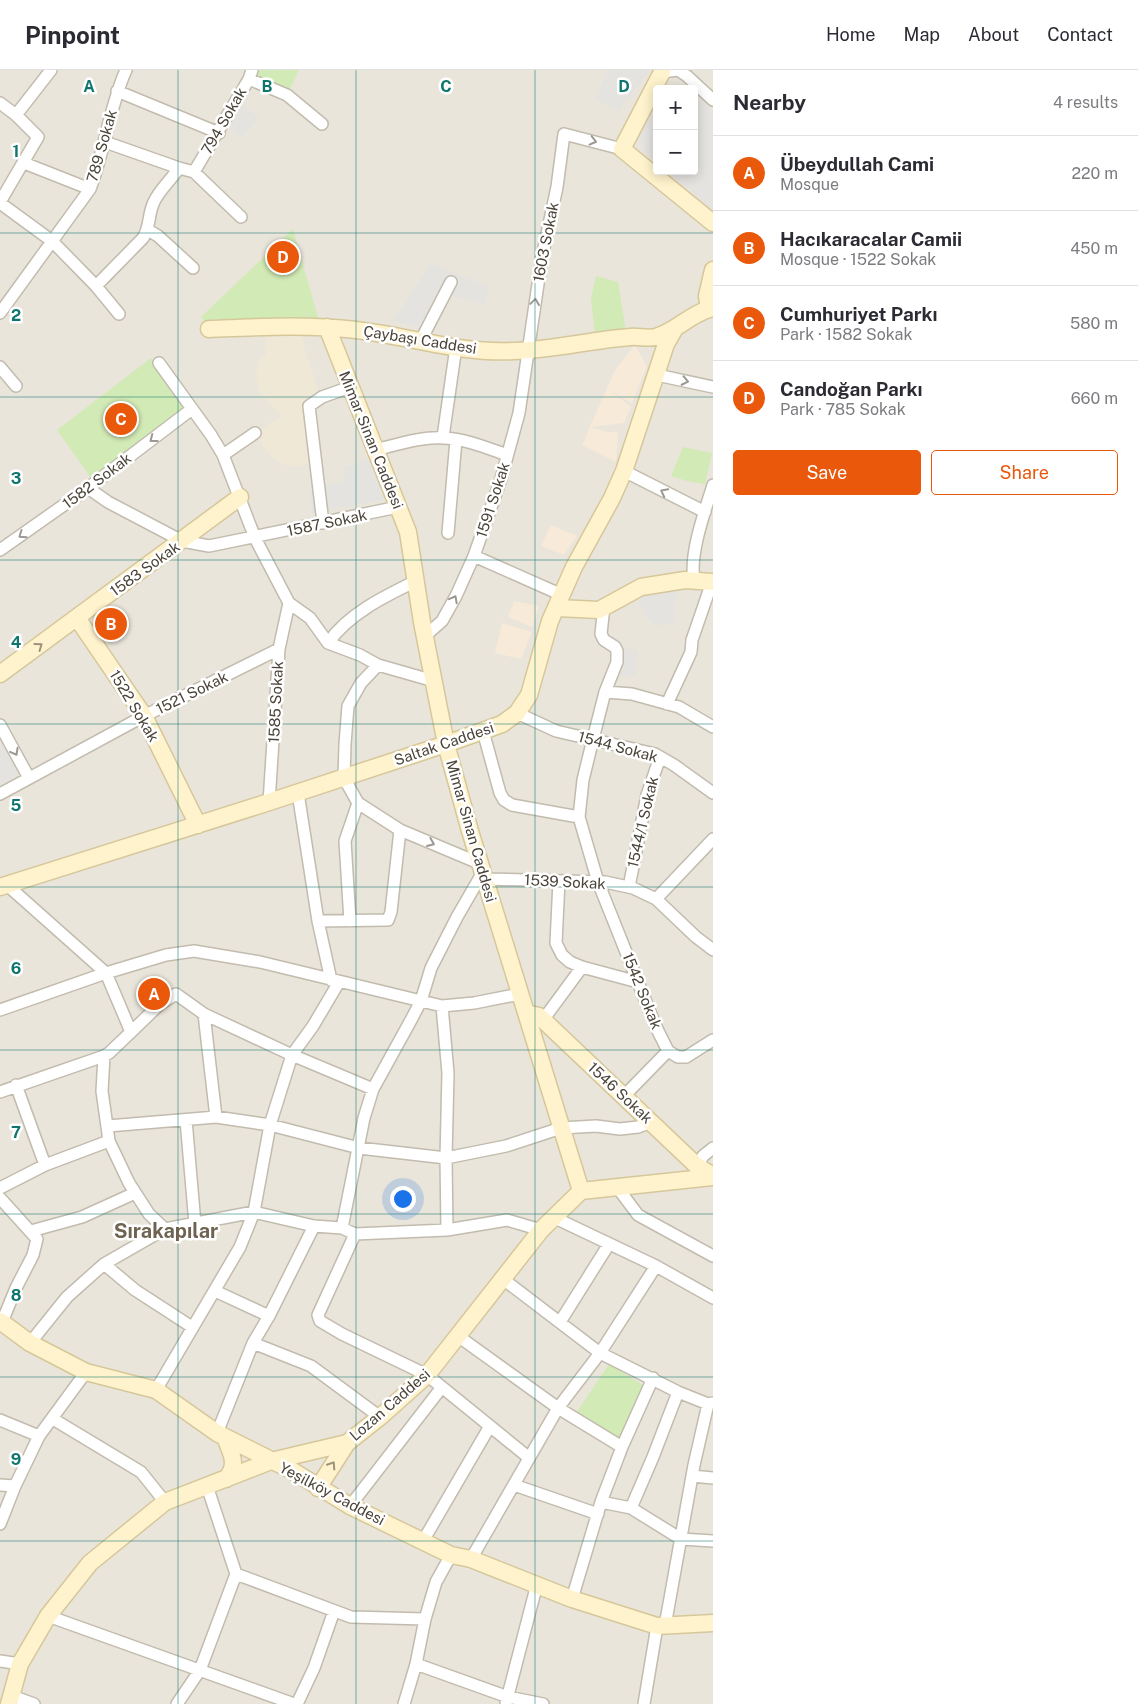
<!DOCTYPE html>
<html lang="en">
<head>
<meta charset="utf-8">
<style>
	body { margin:0; font-family:"Public Sans",sans-serif; background:#f7f7f7; color:#2b2b33 }
	.controls { position:absolute; right:15px; top:15px; display:grid; overflow:hidden; border-radius:5px; box-shadow:0 2px 12px #0003 }
	.controls button { width:45px; height:45px; display:grid; place-items:center; padding:0; border:0; border-bottom:1px solid #e1e1e2; background:#fff; color:#2b2b33; font:25px sans-serif }
	.you { position:absolute; left:402px; top:1128px; width:18px; height:18px; margin:-12px; border:4px solid #fff; border-radius:50%; background:#1a73e8; box-shadow:0 0 0 8px #1a73e833 }
	.badge { display:grid; place-items:center; width:32px; height:32px; border-radius:50%; background:#ea580c; color:#fff; font-size:16px; font-weight:700 }
	.pin { position:absolute; translate:-50% -50%; border:2px solid #fff; box-shadow:0 1px 5px #0006 }
	.list { margin:0; padding:0; list-style:none }
	h2 { display:flex; justify-content:space-between; align-items:center; height:65px; margin:0; padding:0 20px; font-size:21px }
	h2 small { font-size:16px; font-weight:400; color:#7c7c81 }
	.list li { display:grid; grid-template-columns:32px 1fr auto; gap:15px; align-items:center; box-sizing:border-box; height:75px; padding:0 20px; border-top:1px solid #e1e1e2 }
	.list b { display:block; font-size:19px; white-space:nowrap }
	.list p { margin:0; font-size:16px; white-space:nowrap; color:#7c7c81 }
	.list em { font-size:16px; font-style:normal; color:#7c7c81 }
	.actions { display:flex; gap:10px; padding:15px 20px }
	.actions a { flex:1; padding:11px 0; border:1px solid #ea580c; border-radius:5px; text-align:center; font-size:18px; color:#ea580c }
	.actions .main { background:#ea580c; color:#fff }
	.map { position:relative; flex:none; width:713px; height:1634px; overflow:hidden }
	header { display:flex; align-items:center; gap:30px; box-sizing:border-box; height:70px; padding:0 25px; background:#fff; border-bottom:1px solid #e1e1e2 }
	header strong { font-size:24px }
	nav { display:flex; gap:28px; margin-inline-start:auto; font-size:18px }
	main { display:flex }
	aside { flex:1; background:#fff }
	.map>svg:first-child { display:block }
</style>
</head>
<body>
<header>
<strong>Pinpoint</strong>
<nav><a>Home</a><a>Map</a><a>About</a><a>Contact</a></nav>
</header>
<main>
<div class="map">
<svg width="713" height="1634" viewBox="0 0 713 1634">
	<rect width="100%" height="100%" fill="#f6f3ec"/>
	<path fill="#eae5da" fill-rule="evenodd" d="M0,0H713V1634H0ZM657,19H694V101H657Z"/>
	<path fill="#f7ead8" d="M635,275L647,296L632,333L611,321L631,337L624,353L591,357L606,362H618L616,392L582,375L615,300Z
		M551,455L577,466L564,485L541,476Z
		M514,531L539,536L532,557L508,547Z
		M502,553L532,562L521,589L495,583Z"/>
	<path fill="#efe8d6" d="M302,261L305,282L320,326L306,336L312,392L300,396H290L281,393L271,386L264,378L259,369L260,361L281,346L259,321L256,306L259,290L266,284L265,265Z"/>
	<path fill="#d2eab5" d="M252,0H299L287,25L249,9Z
		M293,159L319,251L209,257L201,247Z
		M596,206L618,212L626,262L595,265L591,228Z
		M151,288L186,338L91,408L57,360Z
		M683,377L712,383L705,414L687,411L671,406Z
		M609,1294L646,1317L622,1373L574,1346Z"/>
	<path fill="#e5e3e0" d="M608,0H651L619,41L594,29Z
		M694,23L713,42V141L667,101H694Z
		M243,35L259,48L242,68L226,55Z
		M653,40L651,55L656,56L657,55V92L646,83L641,76L638,69L640,58Z
		M431,193L456,204L489,216L485,235L445,224L427,259L393,251Z
		M373,388L388,429L312,443L309,420L345,411L344,397Z
		M677,520L674,536L675,547L674,552L669,554L663,553L658,557L646,548L639,534L641,527Z
		M624,578L638,580L635,607L620,606Z
		M0,669L20,704L0,715Z"/>
	<g fill="none" stroke-linecap="round" stroke-linejoin="round">
		<g stroke="#c2bbae" stroke-width="14">
			<path id="street" d="M662,2L678,0L687,6L713,30
				M249,9L287,25L322,54
				M117,21L219,63
				M0,33L16,45L38,67L0,132
				M16,45L51,0
				M105,72L179,98L194,102L241,147
				M24,93L90,119
				M194,102L249,9L252,0
				M0,133L52,171L96,216L119,244
				M148,160L158,166L193,198
				M96,216L143,168C150,158 148,146 153,134C158,121 171,110 179,98
				M0,243L90,119C105,80 109,38 126,0
				M421,270L451,212
				M159,293L211,365L223,385L255,468L289,533L310,548L328,573L360,585L378,595L434,611
				M0,297L16,316
				M657,305L713,317
				M443,367L456,277
				M375,380C396,375 423,366 444,368C466,369 487,378 507,385
				M223,385L255,363
				M624,401L705,442
				M88,418L108,432L182,471L209,476L398,437
				M323,453L309,336L322,327L350,317
				M448,463L456,370
				M0,480L88,418L192,339
				M474,486L562,525
				M694,510C689,484 705,441 713,415
				M604,536L601,564L604,570L615,577L617,581V592L605,622L593,669L583,710L579,747L598,812L656,957L668,981L678,987H686L713,970
				M425,566L442,551L456,526L474,486L501,409L519,343L542,187L557,117L564,64L622,79
				M328,573C348,544 385,526 416,511
				M378,595L361,613L348,636L345,674L344,708L358,733L400,760L481,794
				M605,622L632,624L679,637L713,657
				M667,634L691,582L692,570L712,512
				M517,643L556,661L655,684L674,695L713,723
				M0,655L29,708
				M483,661L500,723L504,730L512,735L579,747
				M298,723L318,851L331,910
				M0,724L144,646L279,579
				M269,732L279,579L289,533
				M485,809L605,812L633,818L656,829L696,867L713,880
				M559,811L556,873L562,885L570,892L582,897L638,912
				M7,815L106,903L131,962L109,983L104,986L102,1021L109,1071L129,1113L149,1144L165,1159
				M629,817L647,725L660,687
				M656,829L713,769
				M318,851L388,850L391,842L400,760
				M350,851L345,771L358,733
				M442,936L448,1003L446,1088L447,1160
				M0,940L106,903L166,885L194,881L260,892L442,936L474,933L520,924
				M204,944L216,1047
				M543,950L582,897
				M131,962L160,934L176,924L204,944L292,985L373,1019
				M16,1015L45,1095
				M0,1022L104,986
				M624,1026L668,981
				M186,1050L195,1154
				M108,1056L216,1047L270,1055L359,1078L446,1088L506,1076L561,1058L596,1056L620,1059L638,1057L651,1052
				M697,1096L703,1086L713,1078
				M617,1117L638,1145L713,1186
				M0,1118L45,1095L109,1071
				M0,1128L37,1169L33,1185L16,1218L2,1252
				M553,1147L656,1196L713,1228
				M342,1158L364,1048L373,1019L411,950L421,931L431,898L457,847L483,802
				M31,1161L82,1147L135,1123
				M355,1164L318,1245L320,1251L342,1264L427,1305L528,1387
				M104,1194L135,1220L192,1257
				M503,1209L600,1283L678,1322L708,1334L713,1333
				M215,1221L269,1246
				M560,1252L609,1174
				M458,1266L558,1338L622,1377
				M30,1273L67,1227L104,1194L165,1159L254,1142L314,1156L342,1158L355,1164L447,1160L507,1150L541,1160
				M253,1273L311,1296L380,1347
				M156,1320L240,1177L254,1142L270,1055L292,985L313,956L339,912
				M53,1349L141,1402L165,1432
				M0,1350L39,1366
				M217,1363L253,1273L269,1246L314,1156
				M692,1406L713,1408
				M0,1415L15,1416
				M514,1415L598,1444
				M601,1432L631,1438L681,1469L713,1471
				M350,1436L442,1317
				M631,1438L653,1387L678,1322
				M0,1454L15,1416L39,1366L86,1302
				M423,1471L490,1356
				M471,1489L558,1338L600,1283L656,1196
				M236,1504L351,1547L425,1549
				M572,1529L601,1432L622,1377L653,1308
				M48,1546L294,1634
				M665,1556L694,1395L708,1334
				M0,1591L20,1594
				M416,1594L508,1627L543,1634
				M12,1626L34,1634
				M506,1633L537,1514
				M177,1634L200,1600L236,1504L207,1416
				M297,1634L314,1598L334,1541
				M404,1634L416,1594L425,1549L436,1512L451,1485
				M644,1634L657,1556"/>
		</g>
		<g stroke="#d6c79b" stroke-width="19">
			<path id="secondary" d="M662,0V2L622,79L713,153
				M709,238L707,226L713,200
				M327,257L408,462L422,552L446,674L470,761L581,1121
				M209,259C258,257 307,254 356,260C408,266 461,284 513,281C552,280 591,270 630,267C638,266 647,269 656,267C677,261 692,242 713,238
				M557,538L599,540L641,517L685,510L713,512
				M77,548L144,646L198,755
				M0,604L240,427
				M0,817L263,734L446,674L502,654L517,643L529,625L550,551L574,497L612,428L624,401L666,274L674,260
				M526,943L539,946L697,1096L713,1106
				M0,1251L30,1273L86,1302L156,1320L217,1363L293,1401L350,1436L451,1485L471,1489L572,1529L657,1556L713,1553
				M225,1367C231,1384 239,1394 226,1409
				M318,1418L347,1373
				M9,1634L20,1594L48,1546L90,1493L165,1432L271,1391L347,1373L380,1347L427,1305L541,1160L581,1121L713,1107"/>
		</g>
		<use href="#street" stroke="#fff" stroke-width="11"/>
		<use href="#secondary" stroke="#fff3cd" stroke-width="16"/>
	</g>
	<defs><path id="oneway-chevron" d="M-2-3.5L2.5 0L-2 3.5" fill="none" stroke-width="1.6" stroke-linecap="round" stroke-linejoin="round" transform="scale(1.25)"/></defs>
	<g stroke="#9c9892">
		<use href="#oneway-chevron" transform="translate(593 71) rotate(14)"/>
		<use href="#oneway-chevron" transform="translate(535 232) rotate(-82)"/>
		<use href="#oneway-chevron" transform="translate(685 311) rotate(12)"/>
		<use href="#oneway-chevron" transform="translate(153 369) rotate(142)"/>
		<use href="#oneway-chevron" transform="translate(664 422) rotate(-153)"/>
		<use href="#oneway-chevron" transform="translate(22 465) rotate(145)"/>
		<use href="#oneway-chevron" transform="translate(454 529) rotate(-62)"/>
		<use href="#oneway-chevron" transform="translate(15 682) rotate(61)"/>
		<use href="#oneway-chevron" transform="translate(431 773) rotate(23)"/>
	</g>
	<g stroke="#9c937c">
		<use href="#oneway-chevron" transform="translate(39 576) rotate(-36)"/>
		<use href="#oneway-chevron" transform="translate(332 1395) rotate(-57)"/>
	</g>
	<path fill="none" stroke="#0f766e" stroke-width="1" stroke-opacity="0.55" d="M178,0V1634M356,0V1634M535,0V1634M0,163H713M0,327H713M0,490H713M0,654H713M0,817H713M0,980H713M0,1144H713M0,1307H713M0,1471H713"/>
	<g text-anchor="middle" stroke-width="5" stroke-linejoin="round" paint-order="stroke">
		<g font-size="15" fill="#4b4439" stroke="#fff">
			<text transform="translate(224 51) rotate(-60)" y="5">794 Sokak</text>
			<text transform="translate(102 76) rotate(-74)" y="5">789 Sokak</text>
			<text transform="translate(546 172) rotate(-79)" y="5">1603 Sokak</text>
			<text transform="translate(420 270) rotate(9)" y="5">Çaybaşı Caddesi</text>
			<text transform="translate(371 370) rotate(68)" y="5">Mimar Sinan Caddesi</text>
			<text transform="translate(97 411) rotate(-37)" y="5">1582 Sokak</text>
			<text transform="translate(493 430) rotate(-72)" y="5">1591 Sokak</text>
			<text transform="translate(327 453) rotate(-12)" y="5">1587 Sokak</text>
			<text transform="translate(145 499) rotate(-36)" y="5">1583 Sokak</text>
			<text transform="translate(192 623) rotate(-26)" y="5">1521 Sokak</text>
			<text transform="translate(276 632) rotate(-87)" y="5">1585 Sokak</text>
			<text transform="translate(134 636) rotate(59)" y="5">1522 Sokak</text>
			<text transform="translate(444 674) rotate(-19)" y="5">Saltak Caddesi</text>
			<text transform="translate(618 677) rotate(15)" y="5">1544 Sokak</text>
			<text transform="translate(643 752) rotate(-77)" y="5">1544/1 Sokak</text>
			<text transform="translate(471 761) rotate(74)" y="5">Mimar Sinan Caddesi</text>
			<text transform="translate(565 812) rotate(3)" y="5">1539 Sokak</text>
			<text transform="translate(642 921) rotate(68)" y="5">1542 Sokak</text>
			<text transform="translate(620 1023) rotate(43)" y="5">1546 Sokak</text>
			<text transform="translate(390 1335) rotate(-41)" y="5">Lozan Caddesi</text>
			<text transform="translate(332 1424) rotate(28)" y="5">Yeşilköy Caddesi</text>
		</g>
		<g font-size="20" font-weight="bold" fill="#6e6250" stroke="#fff">
			<text x="166" y="1168">Sırakapılar</text>
		</g>
	</g>
	<g font-size="16" text-anchor="middle" font-weight="bold" fill="#0f766e" stroke="#fff" stroke-width="5" stroke-linejoin="round" paint-order="stroke">
		<text x="89" y="22">A</text>
		<text x="267" y="22">B</text>
		<text x="446" y="22">C</text>
		<text x="624" y="22">D</text>
		<text x="16" y="87">1</text>
		<text x="16" y="251">2</text>
		<text x="16" y="414">3</text>
		<text x="16" y="578">4</text>
		<text x="16" y="741">5</text>
		<text x="16" y="904">6</text>
		<text x="16" y="1068">7</text>
		<text x="16" y="1231">8</text>
		<text x="16" y="1395">9</text>
	</g>
</svg>
<div class="controls">
<button>+</button>
<button>−</button>
</div>
<div class="you"></div>
<div class="pin badge" style="left:154px;top:924px">A</div>
<div class="pin badge" style="left:111px;top:554px">B</div>
<div class="pin badge" style="left:121px;top:349px">C</div>
<div class="pin badge" style="left:283px;top:187px">D</div>
</div>
<aside>
<h2>Nearby<small>4 results</small></h2>
<ul class="list">
<li><span class="badge">A</span><div><b>Übeydullah Cami</b><p>Mosque</p></div><em>220 m</em></li>
<li><span class="badge">B</span><div><b>Hacıkaracalar Camii</b><p>Mosque · 1522 Sokak</p></div><em>450 m</em></li>
<li><span class="badge">C</span><div><b>Cumhuriyet Parkı</b><p>Park · 1582 Sokak</p></div><em>580 m</em></li>
<li><span class="badge">D</span><div><b>Candoğan Parkı</b><p>Park · 785 Sokak</p></div><em>660 m</em></li>
</ul>
<div class="actions"><a class="main">Save</a><a>Share</a></div>
</aside>
</main>
</body>
</html>
